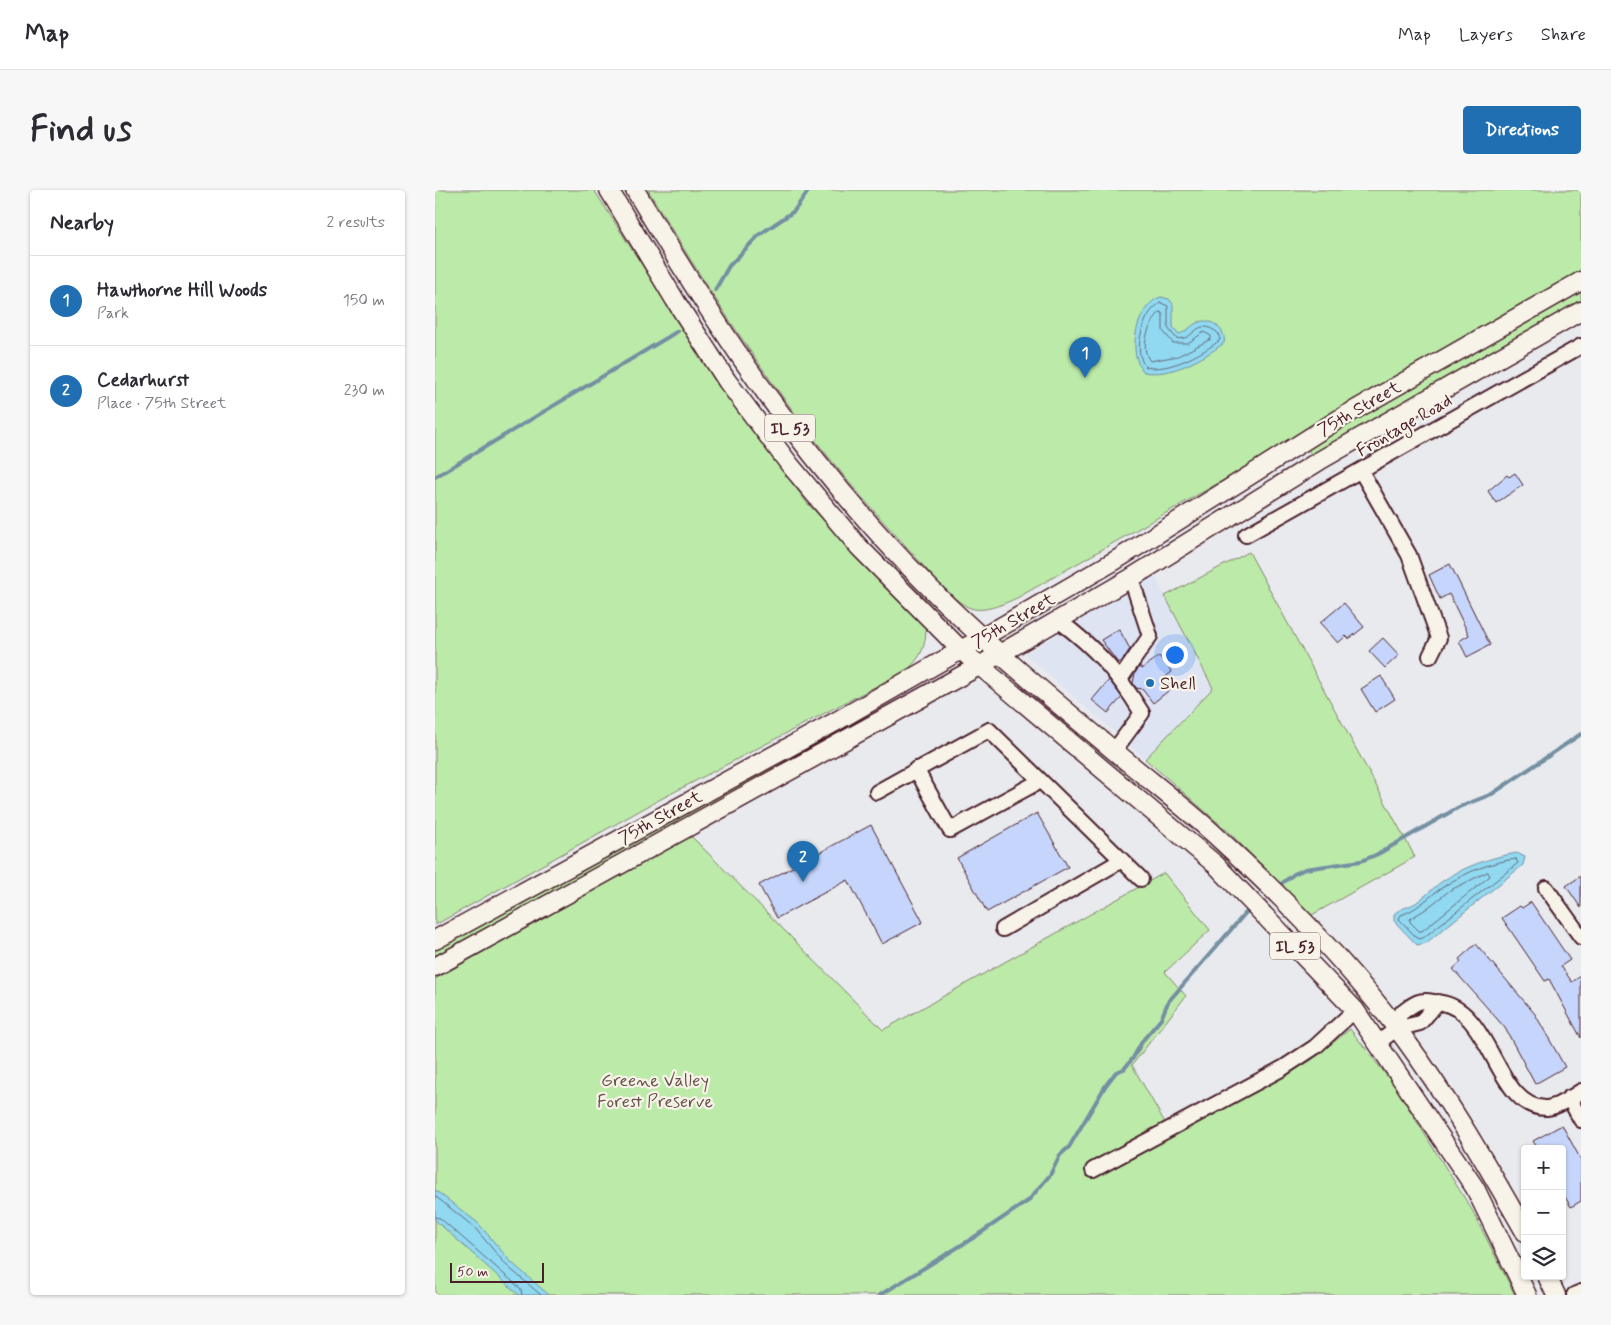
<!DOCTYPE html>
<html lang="en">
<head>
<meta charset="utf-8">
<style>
	body { margin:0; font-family:Mynerve,sans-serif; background:#f7f7f7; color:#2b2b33 }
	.controls { position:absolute; right:15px; bottom:15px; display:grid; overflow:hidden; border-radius:5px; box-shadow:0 1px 4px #0004 }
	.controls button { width:45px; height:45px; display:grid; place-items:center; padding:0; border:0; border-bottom:1px solid #e1e1e2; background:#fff; color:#2b2b33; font:25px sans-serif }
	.scale { position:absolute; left:15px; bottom:12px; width:94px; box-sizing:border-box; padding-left:5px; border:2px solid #4a1f2b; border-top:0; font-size:14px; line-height:18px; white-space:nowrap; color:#4a1f2b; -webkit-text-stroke:4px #f7f3e8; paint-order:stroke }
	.you { position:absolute; left:739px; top:464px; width:18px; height:18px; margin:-12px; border:4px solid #fff; border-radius:50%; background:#1a73e8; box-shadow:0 0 0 8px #1a73e833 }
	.badge { display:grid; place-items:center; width:32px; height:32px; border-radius:50%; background:#1f6fb2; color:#fff; font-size:16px; font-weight:700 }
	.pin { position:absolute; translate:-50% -41px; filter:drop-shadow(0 1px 2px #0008) }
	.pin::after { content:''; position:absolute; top:26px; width:18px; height:15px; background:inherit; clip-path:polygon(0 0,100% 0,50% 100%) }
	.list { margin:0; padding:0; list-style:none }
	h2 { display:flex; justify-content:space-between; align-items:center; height:65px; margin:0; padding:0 20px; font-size:21px }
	h2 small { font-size:16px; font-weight:400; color:#7c7c81 }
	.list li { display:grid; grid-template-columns:32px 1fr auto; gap:15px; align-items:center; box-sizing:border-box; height:90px; padding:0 20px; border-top:1px solid #e1e1e2 }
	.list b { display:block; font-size:19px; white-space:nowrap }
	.list p { margin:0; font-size:16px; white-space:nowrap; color:#7c7c81 }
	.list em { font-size:16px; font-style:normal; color:#7c7c81 }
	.icon { flex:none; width:28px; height:28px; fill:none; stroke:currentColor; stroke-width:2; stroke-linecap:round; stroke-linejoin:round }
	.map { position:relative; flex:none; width:1146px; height:1105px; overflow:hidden; border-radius:5px }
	header { display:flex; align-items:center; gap:30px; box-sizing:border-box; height:70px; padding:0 25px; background:#fff; border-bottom:1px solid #e1e1e2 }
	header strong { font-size:24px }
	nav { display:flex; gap:28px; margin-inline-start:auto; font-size:18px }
	.intro { display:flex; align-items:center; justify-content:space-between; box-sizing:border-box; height:120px; padding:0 30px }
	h1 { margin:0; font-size:35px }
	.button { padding:12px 22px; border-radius:5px; background:#1f6fb2; color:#fff; font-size:18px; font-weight:700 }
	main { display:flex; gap:30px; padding:0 30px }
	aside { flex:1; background:#fff; border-radius:5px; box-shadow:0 1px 4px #0004 }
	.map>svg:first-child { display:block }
</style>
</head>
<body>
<header>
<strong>Map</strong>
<nav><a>Map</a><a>Layers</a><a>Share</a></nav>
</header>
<div class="intro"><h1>Find us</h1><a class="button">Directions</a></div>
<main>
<aside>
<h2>Nearby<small>2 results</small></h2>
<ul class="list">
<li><span class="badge">1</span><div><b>Hawthorne Hill Woods</b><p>Park</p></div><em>150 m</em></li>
<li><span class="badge">2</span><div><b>Cedarhurst</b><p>Place · 75th Street</p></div><em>230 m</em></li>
</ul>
</aside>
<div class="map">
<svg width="1146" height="1105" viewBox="0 0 1146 1105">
	<rect width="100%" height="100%" fill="#e8eaee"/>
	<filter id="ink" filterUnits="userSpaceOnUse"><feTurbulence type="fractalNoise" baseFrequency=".02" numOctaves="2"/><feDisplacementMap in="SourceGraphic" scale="10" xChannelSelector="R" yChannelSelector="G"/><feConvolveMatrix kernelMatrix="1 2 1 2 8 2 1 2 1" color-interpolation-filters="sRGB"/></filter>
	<g filter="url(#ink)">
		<path fill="#dee4f2" d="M719,384L778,498L710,569L590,464Z"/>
		<path fill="#bceaa9" stroke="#83846a" d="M0,0H159L264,164L372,313L491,436C491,455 487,467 472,480L222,611L0,735Z
			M213,0H1146V86L582,408C568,414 546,425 531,416C510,404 487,373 470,355C368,247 289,127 213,0Z
			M1146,100V112L877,266L872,258Z
			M814,362L980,667L875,726L795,643L710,569L778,498L730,406Z
			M379,552L380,554L284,612L0,767V758Z
			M256,646L448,840L729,683L775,740L730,782L751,806L697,875L737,945L875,871L915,839L959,895L1037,1020L1080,1105H0V789Z"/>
		<path fill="#90d9f1" stroke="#748fa2" d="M726,107L734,109L738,114V137L744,144C752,142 756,135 764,132C777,127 792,141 789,153C768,169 736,187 709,182C690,163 703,113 726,107Z
			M1082,663L1090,667L1088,675L991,753L982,755L959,731V724C965,718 975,717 982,712C991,706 998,698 1006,692C1028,677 1056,667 1082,663Z
			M0,1000L43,1033L76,1072L114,1105H84L0,1030Z"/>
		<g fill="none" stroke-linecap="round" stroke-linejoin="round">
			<path stroke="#66697a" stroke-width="1" d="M726,113L733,116V138L741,148C760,153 760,125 783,143L785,150C767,164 734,182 711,177C696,162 709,119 726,113Z
				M725,122L728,124V141L738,153H753L769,142L776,146V149L743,166L715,171C704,157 714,133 725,122Z
				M1081,669L1083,673L988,748L983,749L964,729L966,725C984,719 995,705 1011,695C1032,682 1056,672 1081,669Z
				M1053,682L1055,686L987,741H984L975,732V729L991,719L1014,701Z
				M0,1006L39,1037L72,1076L106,1105
				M0,1027L5,1028L86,1099L87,1105"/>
			<path stroke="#748fa2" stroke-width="4" d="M280,100L294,76L324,45L359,21L374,0
				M0,287L243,141
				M846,694L859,684L870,679L926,671L943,664L1024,617L1057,604L1146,544
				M445,1105L538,1048L593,1011L615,985L625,965L634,957L671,895L681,882L689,879L698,868L708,850L726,829L733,812L814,719"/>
		</g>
		<path fill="#c5d5fb" stroke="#4a1f2b" d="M1080,283L1088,295L1061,313L1053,301L1072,285L1074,287Z
			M1015,374L1055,455L1032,467L1024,451L1034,445L1014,404L1005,409L994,385Z
			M909,413L929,437L914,449L911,446L903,453L885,433Z
			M684,439L695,459L687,471L683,473L666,450Z
			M948,448L964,465L950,478L934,461Z
			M724,466L737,482L729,488L737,498L718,513L707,499L701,498L698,493L700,483L705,476L707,479Z
			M946,486L960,509L940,522L926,499Z
			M674,490L687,507L673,523L657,510Z
			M602,623L633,677L552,722L522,668Z
			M436,635L488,732L447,754L413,690L342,728L324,695Z
			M1146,686V718L1131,696Z
			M1096,712L1135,770L1126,776L1137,792L1146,786V848L1114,789L1110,791L1067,728L1085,716L1087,718Z
			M1041,754L1100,824L1130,877L1100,894L1070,838L1018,779L1026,772L1024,769Z
			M1127,935L1146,970V1011L1136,1017L1127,1002V959H1103L1098,951Z"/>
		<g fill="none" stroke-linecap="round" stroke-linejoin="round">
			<g stroke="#4a1f2b" stroke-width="18">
				<path id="minor" d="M926,281L974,365L1004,448L995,466
					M811,345L1146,156
					M623,430C662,459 682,482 707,523L679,561
					M686,488L715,446L696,388
					M481,579L515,640L605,591
					M442,602L554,540L706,689
					M1111,698L1146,747
					M568,739L687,670
					M961,839L965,824C970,821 977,814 984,812C988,810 994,811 999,812C1058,813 1059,920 1112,918C1123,917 1137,907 1146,901
					M943,853L961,839L985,833L1003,812
					M1134,908L1146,930
					M658,980L848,878L880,857L920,820
					M1139,1105L1146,1102"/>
			</g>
			<g stroke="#4a1f2b" stroke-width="21">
				<path id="major" d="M174,0L240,110L292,191L355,275L424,357L526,460L781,675L920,820L1040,998L1092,1105
					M200,0C284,142 371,272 487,390C552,456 624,515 695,574C723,597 753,620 780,645C848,707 914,774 969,848C1014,909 1052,975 1090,1042
					M0,750L400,532L526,460L681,370L904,229L1146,91
					M0,777L544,476L696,388L884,271L1146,121
					M1112,1086L1121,1105"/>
			</g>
			<use href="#minor" stroke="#f7f3e8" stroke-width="14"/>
			<use href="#major" stroke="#f7f3e8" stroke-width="18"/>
		</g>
	</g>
	<circle fill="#1f6fb2" stroke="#f7f3e8" stroke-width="2" cx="715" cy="493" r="5"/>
	<g text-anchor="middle" stroke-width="4.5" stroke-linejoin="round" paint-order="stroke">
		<g fill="#f7f3e8" stroke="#7e5f64" stroke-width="1">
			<rect x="330" y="224.5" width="50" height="27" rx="4"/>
			<rect x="835" y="742.5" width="50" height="27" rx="4"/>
		</g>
		<g font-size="16" font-weight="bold" fill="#4a1f2b">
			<text x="355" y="244">IL 53</text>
			<text x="860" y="762">IL 53</text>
		</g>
		<g font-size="18" fill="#4a1f2b" stroke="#f7f3e8">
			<text transform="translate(924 218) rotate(-30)" y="6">75th Street</text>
			<text transform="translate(969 235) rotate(-30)" y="6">Frontage Road</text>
			<text transform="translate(578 430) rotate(-30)" y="6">75th Street</text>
			<text transform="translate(225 627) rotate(-29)" y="6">75th Street</text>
		</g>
		<g font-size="18" fill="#4a1f2b" stroke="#f7f3e8" text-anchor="start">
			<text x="725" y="499">Shell</text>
		</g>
		<g font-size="18" fill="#66524a" stroke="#f7f3e8">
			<text x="220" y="896">Greene Valley<tspan x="220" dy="21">Forest Preserve</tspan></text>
		</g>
	</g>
</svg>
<div class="controls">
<button>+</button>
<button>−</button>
<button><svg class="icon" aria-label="layers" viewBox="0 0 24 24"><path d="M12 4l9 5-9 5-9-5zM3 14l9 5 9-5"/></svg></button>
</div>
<div class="scale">50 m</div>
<div class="you"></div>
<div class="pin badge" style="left:650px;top:188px">1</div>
<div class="pin badge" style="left:368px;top:692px">2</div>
</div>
</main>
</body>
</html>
